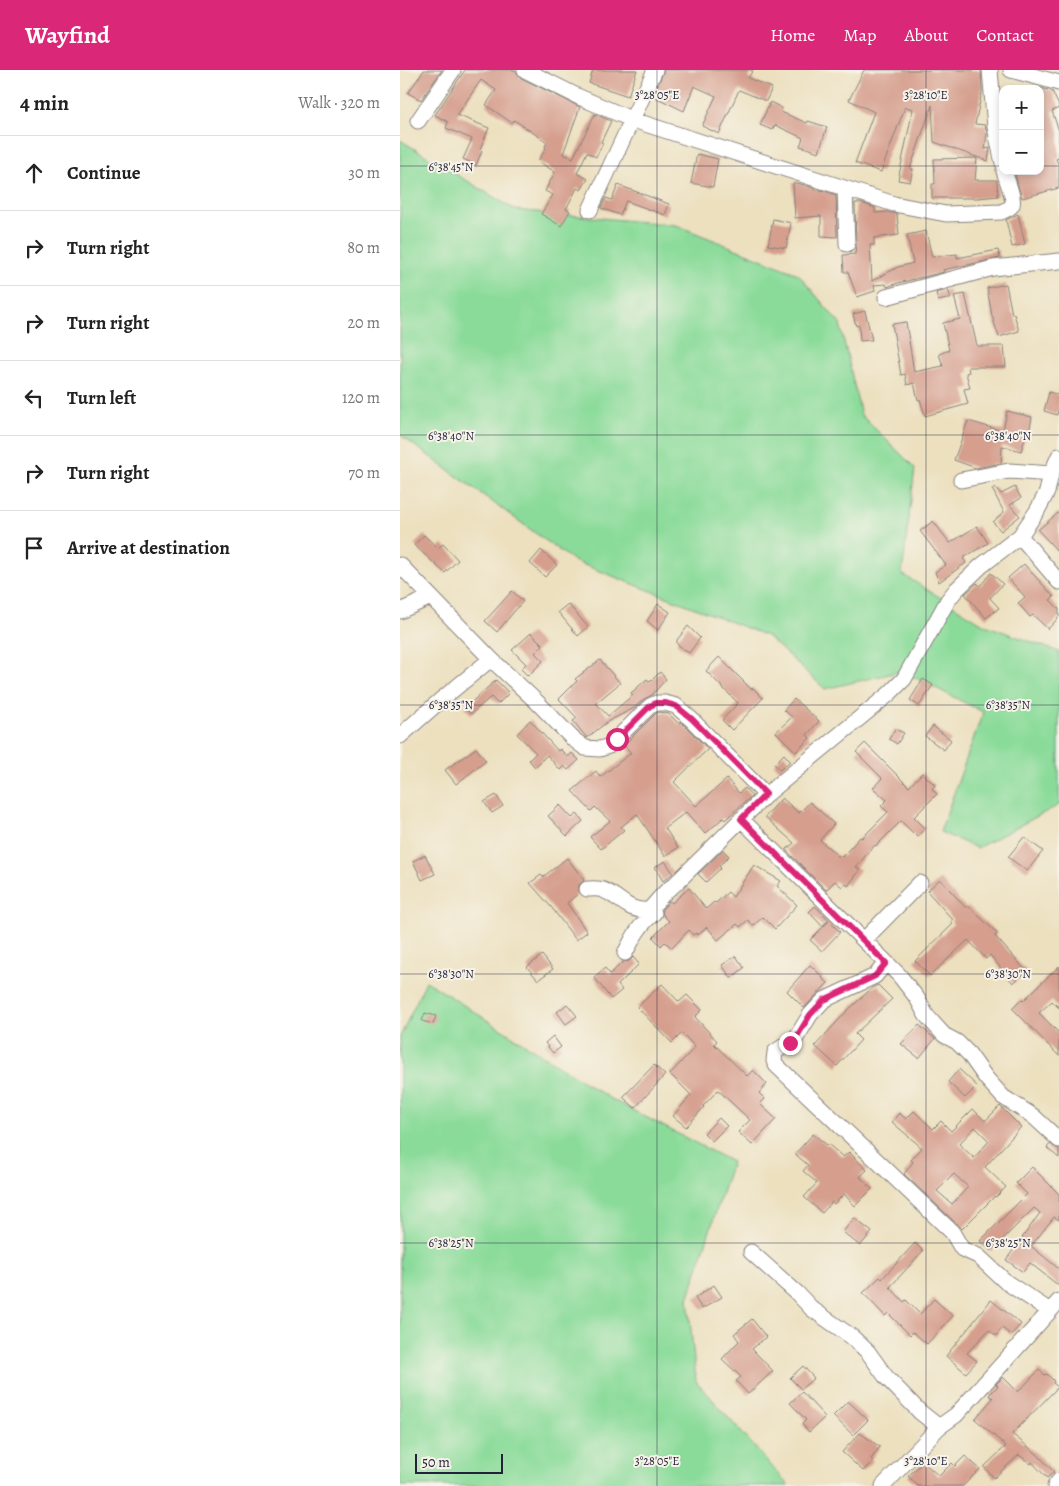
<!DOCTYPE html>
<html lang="en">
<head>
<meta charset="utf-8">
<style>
	body { margin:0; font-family:Alegreya,serif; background:#f2f2f2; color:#222 }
	.controls { position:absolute; right:15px; top:15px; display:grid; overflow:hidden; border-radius:10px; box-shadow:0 2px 8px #0003 }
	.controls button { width:45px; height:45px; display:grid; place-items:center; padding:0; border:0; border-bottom:1px solid #e0e0e0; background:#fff; color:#222; font:25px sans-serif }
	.scale { position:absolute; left:15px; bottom:12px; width:88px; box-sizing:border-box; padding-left:5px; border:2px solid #22223b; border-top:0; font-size:14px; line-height:18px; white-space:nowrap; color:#22223b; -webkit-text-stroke:4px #f7f3e8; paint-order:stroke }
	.stop { position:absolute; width:15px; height:15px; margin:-11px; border:4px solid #db2777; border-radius:50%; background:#fff }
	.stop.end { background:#db2777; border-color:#fff; box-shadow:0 1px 5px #0008 }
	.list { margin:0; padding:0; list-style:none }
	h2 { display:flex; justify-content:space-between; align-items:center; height:65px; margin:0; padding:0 20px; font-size:21px }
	h2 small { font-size:16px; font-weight:400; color:#767676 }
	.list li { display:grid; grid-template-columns:32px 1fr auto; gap:15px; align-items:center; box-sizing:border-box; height:75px; padding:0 20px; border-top:1px solid #e0e0e0 }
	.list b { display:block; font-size:19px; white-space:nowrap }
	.list em { font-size:16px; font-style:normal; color:#767676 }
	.icon { flex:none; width:28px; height:28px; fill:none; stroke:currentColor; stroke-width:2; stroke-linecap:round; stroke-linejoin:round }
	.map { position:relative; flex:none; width:659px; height:1416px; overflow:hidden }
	header { display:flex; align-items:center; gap:30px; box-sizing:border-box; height:70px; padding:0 25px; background:#db2777; color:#fff }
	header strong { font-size:24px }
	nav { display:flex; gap:28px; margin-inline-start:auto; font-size:18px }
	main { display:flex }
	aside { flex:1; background:#fff }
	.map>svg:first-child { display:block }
</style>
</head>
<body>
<header>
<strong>Wayfind</strong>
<nav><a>Home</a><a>Map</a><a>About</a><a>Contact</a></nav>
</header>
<main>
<aside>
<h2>4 min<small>Walk · 320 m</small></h2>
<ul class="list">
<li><svg class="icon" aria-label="ahead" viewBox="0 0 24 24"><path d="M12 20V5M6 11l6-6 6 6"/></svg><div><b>Continue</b></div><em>30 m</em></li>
<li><svg class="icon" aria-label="right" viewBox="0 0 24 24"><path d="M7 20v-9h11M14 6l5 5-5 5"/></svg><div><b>Turn right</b></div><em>80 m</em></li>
<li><svg class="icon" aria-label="right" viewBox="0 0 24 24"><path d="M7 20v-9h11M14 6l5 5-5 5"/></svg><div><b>Turn right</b></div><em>20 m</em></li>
<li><svg class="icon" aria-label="left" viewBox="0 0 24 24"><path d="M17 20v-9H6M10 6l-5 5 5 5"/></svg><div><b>Turn left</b></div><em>120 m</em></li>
<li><svg class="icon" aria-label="right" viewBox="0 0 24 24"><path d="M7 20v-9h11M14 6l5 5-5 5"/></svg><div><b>Turn right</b></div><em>70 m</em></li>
<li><svg class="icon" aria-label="arrive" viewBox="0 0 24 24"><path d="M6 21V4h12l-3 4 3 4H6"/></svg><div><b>Arrive at destination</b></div></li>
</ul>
</aside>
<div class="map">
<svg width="659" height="1416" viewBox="0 0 659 1416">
	<rect width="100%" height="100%" fill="#f7f3e8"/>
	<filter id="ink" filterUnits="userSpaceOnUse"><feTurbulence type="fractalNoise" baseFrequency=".02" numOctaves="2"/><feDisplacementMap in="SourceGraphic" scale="10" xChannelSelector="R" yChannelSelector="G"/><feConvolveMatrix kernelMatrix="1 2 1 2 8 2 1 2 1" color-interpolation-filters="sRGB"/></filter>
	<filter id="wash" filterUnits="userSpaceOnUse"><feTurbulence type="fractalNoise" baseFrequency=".0096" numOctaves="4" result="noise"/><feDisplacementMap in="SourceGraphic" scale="20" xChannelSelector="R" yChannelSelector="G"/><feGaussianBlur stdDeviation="1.12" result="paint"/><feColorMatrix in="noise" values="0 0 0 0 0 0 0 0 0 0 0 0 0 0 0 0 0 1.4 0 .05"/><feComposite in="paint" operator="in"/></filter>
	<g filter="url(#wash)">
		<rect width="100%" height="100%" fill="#ece0bf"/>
		<path fill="#8adb9a" stroke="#567e6a" d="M0,70L115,140L276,155L398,204L440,254L461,345L515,398L502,504L585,555L659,582V735L577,778L540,762L583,642L502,601L425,619L367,566L174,491L0,365Z
			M26,911L209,1028L332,1092L288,1229L296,1311L389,1416H0V967Z"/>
		<g id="blocks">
			<path fill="#d59e8d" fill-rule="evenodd" d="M24,0H42L21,30L8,23Z
				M65,0H115L121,8L180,37L163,84L173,88L195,44L211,51L201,72L203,73L196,87L187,82L177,103L188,109L181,120L177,118L166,139L170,141L161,156L141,144L153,125L145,121L155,102L138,91L146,78L145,77L147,72L114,50L112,53L86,35L96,20L81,10L57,45L89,58L80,79L82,81L76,95L63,89L72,69L46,58L48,52L35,45Z
				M193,0H237L228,26L189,13Z
				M264,0H353L348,8L372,18L366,31L339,20L319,64L302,56L316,26L294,16L284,41L253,26Z
				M464,0H581L582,22L575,54L585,55L587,63L585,79L590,78L588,91L534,72L532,35L510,99H513L510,112L498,110L513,39L505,37L481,102L455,93L474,42L449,30Z
				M640,18L652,21L659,36V38L652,41L659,61V88L656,89L659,96V118L622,128L614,101H640Z
				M370,32L382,38L381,42L407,53L408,51L427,57L419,82L400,76L403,68L375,55L372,60L360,55Z
				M297,84L318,89L313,117L291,113Z
				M577,88L575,110H597L598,126L578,128H532V114H535L534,89Z
				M393,113H397L414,118V120H421L436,125L437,167L421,166V146L395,148Z
				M218,115L269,134L265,145L226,131L220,145L201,138L206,128L212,130Z
				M455,133H461L475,138V143L487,142L497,144L499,165L474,168V175H470L472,211L498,197L513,193L507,165L526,161L532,187L557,184V188L598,180L600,188L543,200L544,202L498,213L487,217L486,214L474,215L475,221L457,227L448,202H444L443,185L455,184L456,174Z
				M618,144L625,174L612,177L606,150Z
				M373,149L391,153L386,178L368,175Z
				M606,214L612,244H614L619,261L599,267L592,246L587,218Z
				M548,220L551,228L538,231L536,223Z
				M565,224L577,276H604L606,297H568L569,302L566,303L570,318L564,319L568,334L525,346L520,329L518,330L514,313L507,315L505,304L501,305L492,254L506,252L514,302L543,296L539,284L549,280L543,253L560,249L554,226Z
				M465,241L472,270L460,271L459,255L456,256L453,244Z
				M649,322L659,325V336L657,345L644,341Z
				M607,341L632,347L629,363H627L621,381L602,376L601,393L576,398L554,390L568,351L603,361Z
				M595,417L601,424L615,417L621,428L610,435L620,446L601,461L593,452L604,442L592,419Z
				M659,442V483L638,460Z
				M533,451L550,473L577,456L588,473L563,488L566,493L539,512L535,502L546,495L520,461Z
				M24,465L38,478L43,474L58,490L45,503L14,475Z
				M141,480L157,495L145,507L130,493Z
				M624,494L654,527L650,530L659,539V547L648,559L633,545L630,547L618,533L625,527L608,508Z
				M591,503L603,514L590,528L599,538L586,548L565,524L577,513L580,516Z
				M112,521L123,531L97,562L85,551Z
				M168,534L188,557L178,566L158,542Z
				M258,534L270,542L258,560L247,551Z
				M288,556L300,568L289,583L277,574V570Z
				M131,563L143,575L135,583L143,591L128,606L121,599L126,594L112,580Z
				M319,587L351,619L353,618L363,628L332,660L322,650L338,633L306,601Z
				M200,590L220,613L196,633L208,646L233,625L231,623L247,609L250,612L260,602L266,609L252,625L244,629L234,638L207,652L187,668L173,651L177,648L159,629L177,611L175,609Z
				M523,609L533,615L519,636L510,630Z
				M96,610L109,623L98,634L91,627L71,644L65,638Z
				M394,629L419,651L407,665L410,668L396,682L376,662L392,647L384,640Z
				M259,642L269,644L279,654L281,652L308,679L274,712L296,736L327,709L339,723L345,718L352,726L325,750L323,748L305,764L286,742L265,758L278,778L265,786L237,744L221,757L224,760L201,779L190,767L210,751L195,737L191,741L172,721L196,701L200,707L231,683L224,675L255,644Z
				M130,650L158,681L160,679L168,687L172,683L179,690L168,700L164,696L160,700L147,685L135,697L129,690L136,683L117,664Z
				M533,656L551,670L544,680L525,666Z
				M495,659L504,663L497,674L489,669Z
				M465,673L509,717L522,703L535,715L532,719L537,724L514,747L525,758L517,767L501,751L476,776L475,775L456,797L460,800L448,816L445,813L442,817L435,811L426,820L386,780L394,773L365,747L382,728L399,743L410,732L434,754L420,770L439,787L440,785L442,787L460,767L462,768L488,742L481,736L487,730L473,718L482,708L456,682Z
				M76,678L86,691L56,714L45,700Z
				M384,684L390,691L380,700L374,694Z
				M96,725L103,736L92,743L84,732Z
				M160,735L172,748L177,744L183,751L167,766L148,746Z
				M624,767L643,781L627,801L608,787Z
				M323,780L329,786L319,796L321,798L306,812L298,804Z
				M25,785L35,804L22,810L13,791Z
				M167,788L184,810L179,815V823L167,833L187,862L176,870L152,838L130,813L141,805L143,807Z
				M265,791L273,803L263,811L255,797Z
				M354,795L381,811L377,816L397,835L375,859L363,847L353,856L348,850L340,857L337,854L318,870L307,857L298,865L296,863L293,865L289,860L272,878L265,872L261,876L253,867L269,851L263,845L262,839L270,831L272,833L289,818L306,839L314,832L316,833L328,822L333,827Z
				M540,809L566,838L568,836L597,863L595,866L627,902L613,913L590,885L586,889L568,870L530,906L515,891L553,854L551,851L553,850L527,821Z
				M415,836L429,850L422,856L409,842Z
				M429,851L440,862L422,881L410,870Z
				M142,885L153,899L138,910L127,897Z
				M336,886L344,898L331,908L322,895Z
				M233,887L239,894L218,915L222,920L211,929L194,907L205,898L210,904L223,892L229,891Z
				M410,895L423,907L422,908L428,913L404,938L387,921Z
				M659,896V938L652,931L639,943L659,963V986L612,938L621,929L623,931Z
				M262,914L279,932L287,925L302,940L295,947L317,971L314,974L347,1006L353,1000L367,1014L359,1023L365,1029L360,1034L376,1049L352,1075L338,1062L350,1050L318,1020L303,1036L304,1037L286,1057L273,1046L291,1025L270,1004L295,977L282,963L272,973L237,937Z
				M478,915L492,929L455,964L461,970L437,996L415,976L446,942L472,918Z
				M167,934L177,946L166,954L157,942Z
				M25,943L36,946L33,954L22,951Z
				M519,955L535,969L519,988L501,974Z
				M153,966L161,977L153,983L145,973Z
				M254,995L265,1005L235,1038L223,1027Z
				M559,999L577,1016L565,1028L548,1012Z
				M600,1036L621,1057L585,1097L606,1117L596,1127L595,1126L562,1159L504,1104L513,1092L511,1090L522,1078L492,1052L499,1043L506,1049L514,1041L533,1059L541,1051L551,1061L573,1039L585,1051ZM575,1057L589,1071L574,1088L559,1074ZM554,1104L568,1117L552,1134L537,1121Z
				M319,1048L327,1056L312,1071L304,1063Z
				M413,1064L427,1075L428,1074L443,1087L449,1082L467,1100L460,1107L472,1119L455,1136L444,1124L434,1134L432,1132L422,1143L404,1127L417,1113L403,1101L408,1095L395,1084Z
				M650,1074L659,1079V1088L647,1078Z
				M632,1097L659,1124V1150L654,1147L631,1176L659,1199V1216L630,1193L623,1202L606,1190L640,1143L634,1138L591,1181L580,1171L627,1124L616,1113Z
				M454,1148L472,1162L460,1176L443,1162Z
				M515,1173L523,1181L490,1217L504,1232L506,1230L520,1244L534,1229L553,1246L527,1274L513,1262L510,1265L488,1243L485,1246L463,1223L480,1207L482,1209Z
				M314,1215L322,1227L302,1239L295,1228Z
				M591,1230L621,1254L611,1265L602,1258L596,1266L589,1260L567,1283L577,1291L566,1303L546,1286Z
				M352,1249L366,1267L352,1279L373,1301L348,1324L336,1311L341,1307L322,1289L339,1271L334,1264Z
				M403,1296L414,1308L401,1319L390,1308Z
				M639,1300L645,1305L647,1304L654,1311L653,1313L658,1317L612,1364L637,1384L654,1402L647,1408L632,1392L631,1394L619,1385L594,1408L584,1397L606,1376L575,1349L593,1328L589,1325L598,1316L596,1314L603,1307L618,1322Z
				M402,1322L425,1347L409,1362L402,1354L406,1350L390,1333Z
				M448,1331L468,1350L453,1365L433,1346Z
				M460,1363L480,1377L471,1389L473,1391L463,1401L442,1382Z
				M565,1386L580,1399L563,1416H518L508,1406L523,1392L539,1406L552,1393L555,1396Z"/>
		</g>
	</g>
	<g filter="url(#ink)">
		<use href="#blocks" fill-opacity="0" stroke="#87817d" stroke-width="1"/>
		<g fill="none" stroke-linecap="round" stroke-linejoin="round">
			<g stroke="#87817d" stroke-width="17">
				<path id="minor" d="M125,0L177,26L233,50L494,134L546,144L601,142C605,140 610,139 612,135C615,130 606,108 604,101
					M590,0L595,57L603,93
					M611,0L659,13
					M18,51L53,0
					M445,119L447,174
					M190,140L255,0
					M486,227L593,198L659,191
					M561,410L609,401L651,404
					M620,466L659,512
					M0,495L91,589L138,633L173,669L185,678L200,679L209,676L250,636L257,633H265L276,636L291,649L366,725
					M0,541L31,527
					M0,666L42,629L91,589
					M341,749L499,905L517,928L526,945L533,953L544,965L557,972L569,984L586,1008L603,1027L633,1046L659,1070
					M187,819C191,819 198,818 203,820C221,827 227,842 249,840C257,832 264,821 273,816L366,725L489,624L504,609L548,530L556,520L581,496L620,466L637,441L647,422L651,404L659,386
					M464,870L520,813
					M225,883C235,865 237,858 254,843L249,840
					M486,893L475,906L424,930L410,945L396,968L375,982L374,991L376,995L552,1162L562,1179L578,1186L606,1212L650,1241
					M351,1182L397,1223L412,1239L452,1267L468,1282L486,1307L520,1342L539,1357
					M483,1416L539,1357L556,1345L659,1231
					M655,1416L659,1411"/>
			</g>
			<use href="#minor" stroke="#fff" stroke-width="15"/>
		</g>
	</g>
	<g fill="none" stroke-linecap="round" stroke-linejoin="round" filter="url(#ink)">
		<path stroke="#db2777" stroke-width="6" d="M217,669L250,636L256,633H266L276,636L292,649L366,724L341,749L486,893L475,906L424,930L410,945L396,968L390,973"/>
	</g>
	<path fill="none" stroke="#22223b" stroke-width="1" stroke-opacity="0.45" d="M257,0V1416M526,0V1416M0,96H603M640,96H659M0,365H659M0,635H659M0,904H659M0,1173H659"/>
	<g font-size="12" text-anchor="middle" fill="#22223b" stroke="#f7f3e8" stroke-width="4" stroke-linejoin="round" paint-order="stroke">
		<text x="257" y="29">3°28'05"E</text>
		<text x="526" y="29">3°28'10"E</text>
		<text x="51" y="101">6°38'45"N</text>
		<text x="51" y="370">6°38'40"N</text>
		<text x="608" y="370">6°38'40"N</text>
		<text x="51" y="639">6°38'35"N</text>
		<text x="608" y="639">6°38'35"N</text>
		<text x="51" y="908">6°38'30"N</text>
		<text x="608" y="908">6°38'30"N</text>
		<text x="51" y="1177">6°38'25"N</text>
		<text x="608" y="1177">6°38'25"N</text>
		<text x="257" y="1395">3°28'05"E</text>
		<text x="526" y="1395">3°28'10"E</text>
	</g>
</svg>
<div class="controls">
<button>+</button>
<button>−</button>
</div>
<div class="scale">50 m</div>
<div class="stop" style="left:217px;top:669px"></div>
<div class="stop end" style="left:390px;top:973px"></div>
</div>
</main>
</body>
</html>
